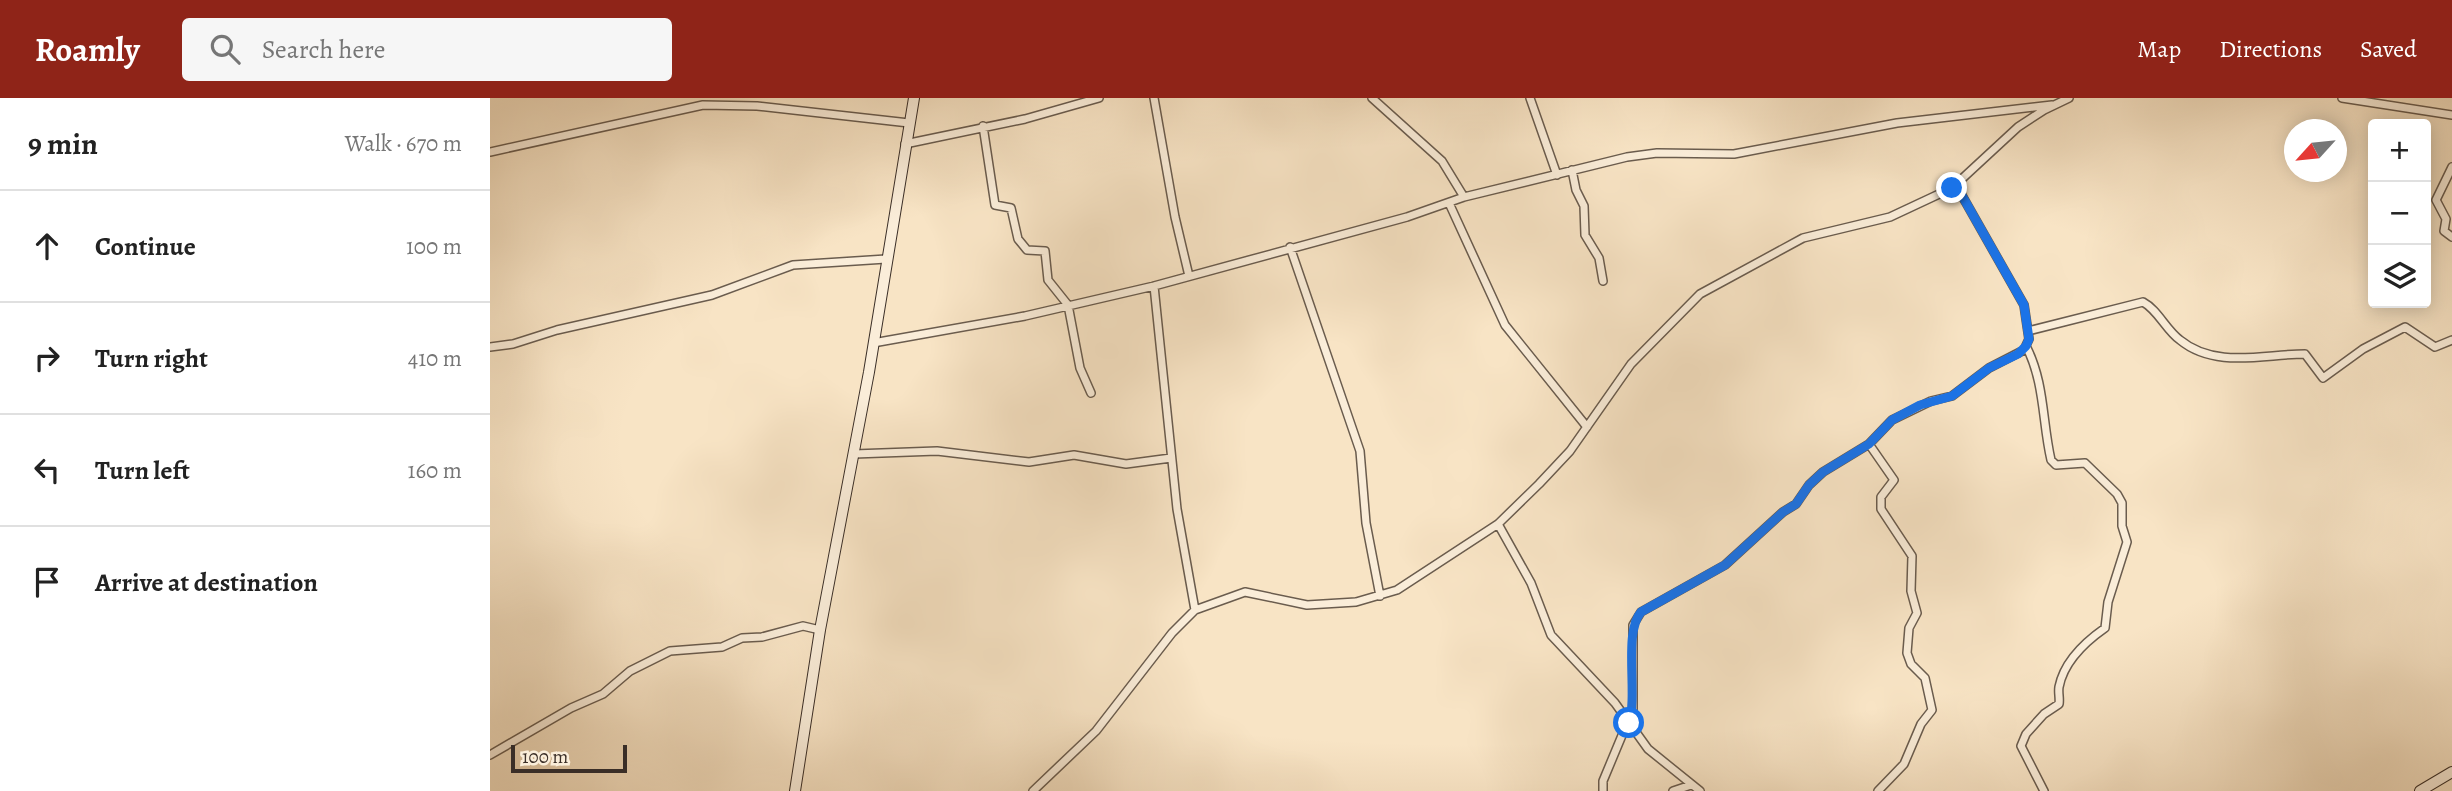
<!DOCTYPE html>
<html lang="en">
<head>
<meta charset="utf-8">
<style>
	body { margin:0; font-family:Alegreya,serif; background:#f6f6f6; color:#222 }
	.controls { position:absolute; right:21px; top:21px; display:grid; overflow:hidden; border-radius:7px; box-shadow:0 4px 18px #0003 }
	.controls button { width:63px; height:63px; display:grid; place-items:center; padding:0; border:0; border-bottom:2px solid #e0e0e0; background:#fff; color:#222; font:35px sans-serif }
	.compass { position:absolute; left:1794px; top:21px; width:63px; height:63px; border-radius:50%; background:#fff; box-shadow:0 4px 18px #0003; rotate:243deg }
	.scale { position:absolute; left:21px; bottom:18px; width:116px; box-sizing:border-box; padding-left:7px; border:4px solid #3a2e27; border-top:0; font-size:19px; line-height:24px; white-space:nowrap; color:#3a2e27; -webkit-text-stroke:5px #faedd9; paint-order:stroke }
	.stop { position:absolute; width:21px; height:21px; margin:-16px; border:5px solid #1a73e8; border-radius:50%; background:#fff }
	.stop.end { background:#1a73e8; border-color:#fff; box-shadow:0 2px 7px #0008 }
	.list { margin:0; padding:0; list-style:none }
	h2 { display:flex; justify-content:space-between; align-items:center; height:91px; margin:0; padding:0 28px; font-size:30px }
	h2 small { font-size:23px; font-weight:400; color:#767676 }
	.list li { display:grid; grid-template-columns:46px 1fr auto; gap:21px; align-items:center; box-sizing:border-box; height:112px; padding:0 28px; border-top:2px solid #e0e0e0 }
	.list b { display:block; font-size:26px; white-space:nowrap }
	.list em { font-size:23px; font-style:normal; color:#767676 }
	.icon { flex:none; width:38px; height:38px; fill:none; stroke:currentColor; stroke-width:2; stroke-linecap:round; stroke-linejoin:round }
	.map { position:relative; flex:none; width:1962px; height:693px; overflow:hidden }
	header { display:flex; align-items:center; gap:42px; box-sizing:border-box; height:98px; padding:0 35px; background:#8f2418; color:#fff }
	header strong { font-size:33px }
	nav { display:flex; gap:38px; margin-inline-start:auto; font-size:24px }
	.search { width:490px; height:63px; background:#f6f6f6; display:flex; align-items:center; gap:18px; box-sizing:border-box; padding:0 24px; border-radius:7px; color:#767676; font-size:26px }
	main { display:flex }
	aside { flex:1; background:#fff }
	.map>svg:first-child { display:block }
</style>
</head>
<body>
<header>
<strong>Roamly</strong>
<div class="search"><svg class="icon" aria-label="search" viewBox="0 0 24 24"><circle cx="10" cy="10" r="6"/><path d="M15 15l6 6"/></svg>Search here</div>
<nav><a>Map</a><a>Directions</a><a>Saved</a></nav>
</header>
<main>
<aside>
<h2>9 min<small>Walk · 670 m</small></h2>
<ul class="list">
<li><svg class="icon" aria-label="ahead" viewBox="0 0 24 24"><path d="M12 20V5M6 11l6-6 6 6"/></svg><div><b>Continue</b></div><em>100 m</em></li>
<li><svg class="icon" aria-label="right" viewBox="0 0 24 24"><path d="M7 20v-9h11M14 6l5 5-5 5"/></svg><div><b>Turn right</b></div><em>410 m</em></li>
<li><svg class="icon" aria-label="left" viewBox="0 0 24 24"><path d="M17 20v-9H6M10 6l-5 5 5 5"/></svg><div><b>Turn left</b></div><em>160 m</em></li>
<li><svg class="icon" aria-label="arrive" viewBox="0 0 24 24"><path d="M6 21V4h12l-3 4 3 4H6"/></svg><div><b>Arrive at destination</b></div></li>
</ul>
</aside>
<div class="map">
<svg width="1962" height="693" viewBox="0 0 1962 693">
	<rect width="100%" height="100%" fill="#f8e4c5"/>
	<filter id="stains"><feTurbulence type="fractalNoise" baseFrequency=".00286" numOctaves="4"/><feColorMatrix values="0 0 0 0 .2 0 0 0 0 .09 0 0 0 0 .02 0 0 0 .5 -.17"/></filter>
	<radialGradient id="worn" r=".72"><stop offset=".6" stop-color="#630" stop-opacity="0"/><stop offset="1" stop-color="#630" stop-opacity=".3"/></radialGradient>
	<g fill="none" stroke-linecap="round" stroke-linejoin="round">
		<g stroke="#6a5c4e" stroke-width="10">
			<path id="minor" d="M664,0L685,119L699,178
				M882,0L952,63L974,99
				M1040,0L1067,77
				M1852,0L1962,17
				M493,28L505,107L521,110L528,141L537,152L555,153L558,182L578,207L590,270L601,295
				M415,46L535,21L609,0
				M0,54L213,7L267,8L419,25
				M1962,69L1946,102L1956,121L1954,133L1962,139
				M1082,72L1086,92L1094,108L1095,137L1109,160L1113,183
				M959,105L1015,227L1097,329
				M800,149L870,353L876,425L890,498
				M664,188L687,411L705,512
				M1538,233L1653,204C1668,212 1676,232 1690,242C1725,271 1774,256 1815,256L1833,280L1873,251L1915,229L1945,249L1962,242
				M383,245L535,218L664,188L917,119L974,99L1137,59L1167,55L1244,56L1407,25L1562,7
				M1536,248C1555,285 1552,323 1561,362L1566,367L1595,365L1627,396L1632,405V428L1637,444L1618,504L1615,530C1595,544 1574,563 1569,589C1568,595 1570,600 1569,606L1554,616L1536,636L1531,648L1554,693
				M0,249L23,246L67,232L222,197L303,167L396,161
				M1379,346L1404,382L1391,399V411L1422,458L1421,493L1427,515L1419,530L1417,555L1421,566L1435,580L1442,612L1431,626L1414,666L1388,693
				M364,356L447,353L539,364L584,357L636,366L681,360
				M1008,426L1041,485L1061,537L1125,605L1158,651L1210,693
				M0,657L81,610L113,596L140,573L180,553L232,549L252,540L272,539L313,528L330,532
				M543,693L606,633L682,535L705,512L755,494L817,507L866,504L907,492L1008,426L1049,386L1080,353L1141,266L1210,196L1313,140L1400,119L1462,90L1528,29L1554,12L1579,0
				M1113,693V683L1143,611V527L1151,514L1235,467L1293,414L1306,406L1319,387L1333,374L1379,346L1402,322L1441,303L1462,298L1499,270L1534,252L1539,241L1534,207L1466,87
				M1183,693L1201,687"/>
		</g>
		<g stroke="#3a2e27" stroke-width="12">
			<path id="secondary" d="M305,693L330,532L379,274L424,0
				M1930,693L1962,674"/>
		</g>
		<use href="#minor" stroke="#faedd9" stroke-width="7"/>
		<use href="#secondary" stroke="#faedd9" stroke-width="10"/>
	</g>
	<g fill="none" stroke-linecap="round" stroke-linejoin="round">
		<path stroke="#1a73e8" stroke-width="9" d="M1139,625C1148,595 1133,535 1151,514L1235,467L1293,414L1306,406L1319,387L1333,374L1379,346L1402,322L1430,307L1462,298L1499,270L1528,256L1536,248L1539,241L1534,207L1466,87L1462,90"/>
	</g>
	<rect width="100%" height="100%" filter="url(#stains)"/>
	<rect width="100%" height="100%" fill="url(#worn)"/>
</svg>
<div class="controls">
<button>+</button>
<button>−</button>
<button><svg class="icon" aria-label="layers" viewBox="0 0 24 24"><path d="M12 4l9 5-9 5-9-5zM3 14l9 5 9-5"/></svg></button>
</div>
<svg class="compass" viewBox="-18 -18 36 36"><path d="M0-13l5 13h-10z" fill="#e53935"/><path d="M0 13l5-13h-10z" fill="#767676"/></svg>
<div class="scale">100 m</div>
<div class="stop" style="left:1139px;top:625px"></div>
<div class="stop end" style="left:1462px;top:90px"></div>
</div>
</main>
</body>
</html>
